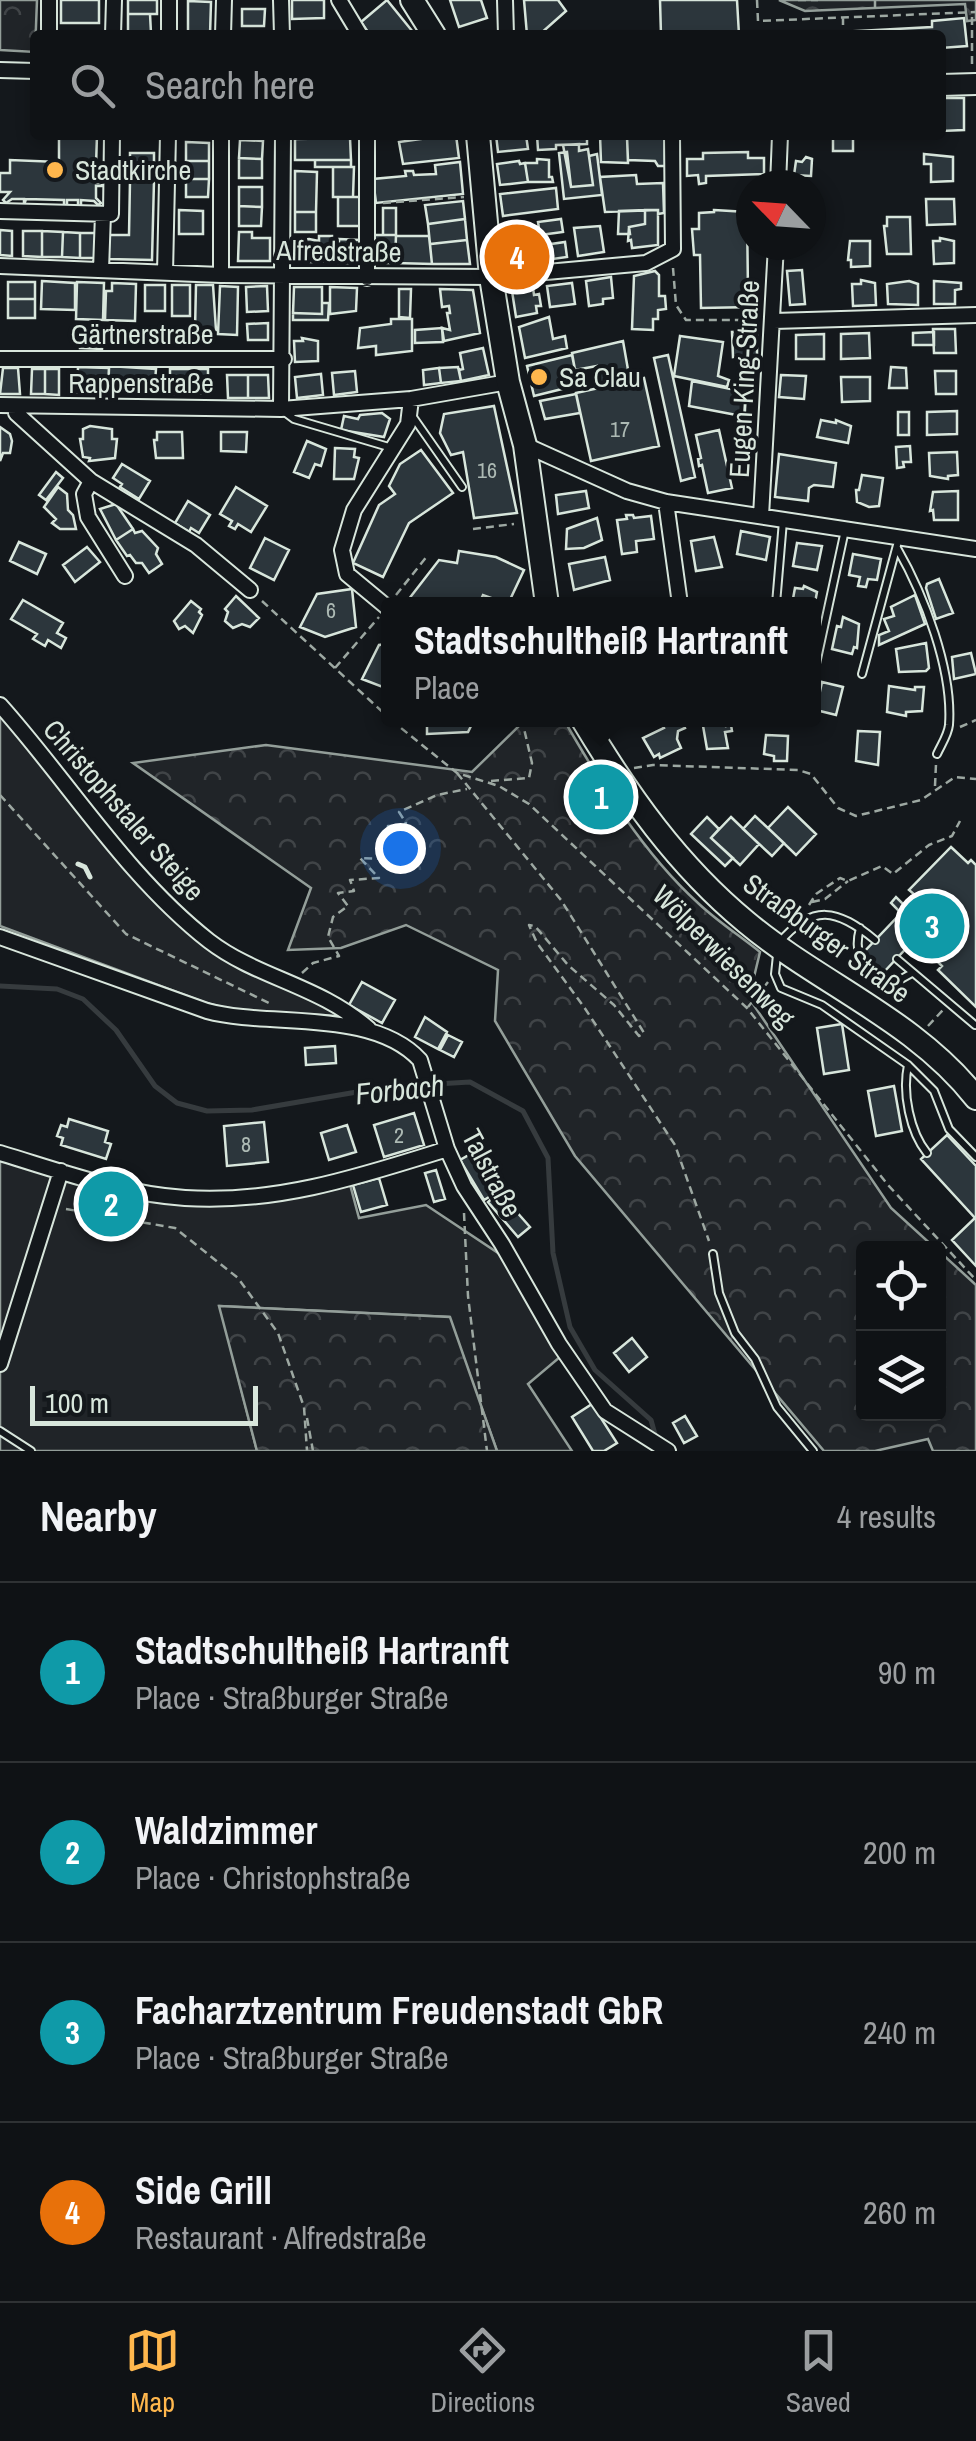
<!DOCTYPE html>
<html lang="en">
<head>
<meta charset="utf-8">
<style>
	body { margin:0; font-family:"Archivo Narrow",sans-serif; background:#1d2022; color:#f1f3f6 }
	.controls { position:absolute; right:30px; bottom:30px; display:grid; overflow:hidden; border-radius:10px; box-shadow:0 5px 15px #0003 }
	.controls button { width:90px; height:90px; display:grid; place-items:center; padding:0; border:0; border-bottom:2px solid #2f3234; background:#0f1215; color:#f1f3f6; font:50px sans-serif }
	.compass { position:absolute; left:736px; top:170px; width:90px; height:90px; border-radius:50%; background:#0f1215; box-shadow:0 5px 15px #0003; rotate:295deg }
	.scale { position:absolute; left:30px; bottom:25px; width:228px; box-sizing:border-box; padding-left:10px; border:5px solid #d8e6dc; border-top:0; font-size:28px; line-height:35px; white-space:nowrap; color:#d8e6dc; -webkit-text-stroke:8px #14181c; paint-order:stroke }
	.you { position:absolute; left:400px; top:848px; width:35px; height:35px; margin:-25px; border:8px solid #fff; border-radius:50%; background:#1a73e8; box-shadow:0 0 0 15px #1a73e833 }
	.badge { display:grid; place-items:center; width:65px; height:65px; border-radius:50%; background:#ffb74d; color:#fff; font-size:32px; font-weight:700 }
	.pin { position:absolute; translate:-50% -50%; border:5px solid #fff; box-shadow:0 2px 10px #0006 }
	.popup { position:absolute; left:381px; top:597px; width:440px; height:130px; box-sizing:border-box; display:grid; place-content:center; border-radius:10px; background:#0f1215; filter:drop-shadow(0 2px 8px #0005); font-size:32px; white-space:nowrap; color:#9b9ea0 }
	.popup b { font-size:38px; color:#f1f3f6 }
	.popup::after { content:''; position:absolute; left:50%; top:100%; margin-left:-20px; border:20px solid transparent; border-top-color:#0f1215 }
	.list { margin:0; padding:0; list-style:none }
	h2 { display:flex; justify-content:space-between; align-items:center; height:130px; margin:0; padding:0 40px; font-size:42px }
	h2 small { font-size:32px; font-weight:400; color:#9b9ea0 }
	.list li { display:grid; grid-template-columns:65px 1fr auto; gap:30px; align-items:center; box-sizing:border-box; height:180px; padding:0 40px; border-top:2px solid #2f3234 }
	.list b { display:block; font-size:38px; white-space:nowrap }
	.list p { margin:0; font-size:32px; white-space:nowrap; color:#9b9ea0 }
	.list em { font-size:32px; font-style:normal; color:#9b9ea0 }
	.icon { flex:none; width:55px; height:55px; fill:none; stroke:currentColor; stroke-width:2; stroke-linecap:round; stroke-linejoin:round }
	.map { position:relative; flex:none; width:976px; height:1451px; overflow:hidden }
	.search { position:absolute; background:#0f1215; box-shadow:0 5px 15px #0003; left:30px; right:30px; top:30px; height:110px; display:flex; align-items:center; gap:25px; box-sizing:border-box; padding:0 35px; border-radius:10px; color:#9b9ea0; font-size:38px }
	.sheet { height:850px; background:#0f1215 }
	nav { display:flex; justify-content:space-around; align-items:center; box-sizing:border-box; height:140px; border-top:2px solid #2f3234; background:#0f1215; font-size:28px; color:#9b9ea0 }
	nav a { display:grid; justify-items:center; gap:5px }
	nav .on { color:#ffb74d }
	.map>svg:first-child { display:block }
</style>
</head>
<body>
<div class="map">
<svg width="976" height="1451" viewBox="0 0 976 1451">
	<defs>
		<pattern id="forest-crowns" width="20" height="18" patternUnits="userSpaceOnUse" patternTransform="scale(2.5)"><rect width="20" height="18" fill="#202428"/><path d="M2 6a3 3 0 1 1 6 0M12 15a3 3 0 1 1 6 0" fill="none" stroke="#404447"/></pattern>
	</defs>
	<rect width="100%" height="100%" fill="#14181c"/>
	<path fill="#202428" stroke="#939e99" stroke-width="2.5" d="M0,711L192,934L339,1010L337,1016L237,1011L206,1003L0,926Z
		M0,1149L146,1190L226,1198L348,1177L359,1218L426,1205L501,1255L560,1357L528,1384L572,1451H497L449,1317L220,1306L257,1451H0Z"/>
	<path fill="url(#forest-crowns)" stroke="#939e99" stroke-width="2.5" d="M0,0H37L35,52L0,50Z
		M779,0H976V20L967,21L965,4L805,11Z
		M525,720H564C601,784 643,853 698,903C717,921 740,936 760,952L749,998L891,1208L935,1248H864V1414H938L939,1251L976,1285V1451H933L928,1439L875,1451H824L575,1156L495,1021L498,970L406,925L341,948L288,950L311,888L133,763L266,745L472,772Z
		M219,1306L450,1317L497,1451H257Z"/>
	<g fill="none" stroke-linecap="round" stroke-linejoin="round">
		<path stroke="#363b3e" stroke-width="5" d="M0,986L57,989L83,999L116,1030L155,1086L177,1103L207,1111L252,1110L386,1087L470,1082L523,1111L548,1158L553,1253L570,1327L595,1370L651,1420L656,1438"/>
	</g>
	<path fill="#2c363c" stroke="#d8e6dc" stroke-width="2.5" d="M61,0H99V23H61Z
		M128,0H157V14H128Z
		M292,0H324V18L292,19Z
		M387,0L413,32L407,35H370L361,22Z
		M450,0H481L487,18L459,27Z
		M524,0H558L566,11L539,35H527Z
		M660,0H737L739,35H661Z
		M188,1L211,2L210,35L188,34Z
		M242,9H265L264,26H242Z
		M128,14H150L151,33H128Z
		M964,18L967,46L941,48V35H783L932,27V21Z
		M941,98H964V130L941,131Z
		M59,135H97L96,166L101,168L96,171V183H102V186H96V198L101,203L98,205L94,201L81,200V207H78V200H67V206L64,207V200L26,199L24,205V199H12L6,203L3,200L10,192H0V173H10V160L59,162Z
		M456,135L459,158L403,164L399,142L421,139L420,136Z
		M496,135H526L528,149L498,152Z
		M537,135H587V144L556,145V149L538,150Z
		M600,135H632L627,137L628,163L601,162Z
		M632,135H667L668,166H658L655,161L628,160L627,137Z
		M833,135H853V151H833Z
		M350,138L351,160H295V139Z
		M240,140L263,141L262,159L239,158Z
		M186,142L209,143V161H186Z
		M579,144V151L588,149L593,185L571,187L563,145Z
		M567,152L571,187L593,185L589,156L597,154L602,195L564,199L559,153Z
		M748,152V158H764V174L706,176V183L699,184L698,175L687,176V159H703V153Z
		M130,153H154V181H130Z
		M924,154L953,157V181L931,182V164H924Z
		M806,157L812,159L811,176L794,175L796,161L802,162Z
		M239,158L262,159V178H239Z
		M537,159L549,160V177H552L553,182H528L525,163H537Z
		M315,160H351V167H315Z
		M186,161H209V179H186Z
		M519,161L520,164L525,163L528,182L500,185L497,164Z
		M460,162L463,194L376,203L373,179L406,176L405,171H413L414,175L436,174L435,165Z
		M333,167H354L353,197H333Z
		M295,171L317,172L316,212H295Z
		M636,175L637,184L663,183L664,213L658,214V210L605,212L600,177Z
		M186,179H209L208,197H186Z
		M130,181H154L152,260L107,259L108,235H129Z
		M239,187H262V207L239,206Z
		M556,188L558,209L503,216L500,194Z
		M338,197H360V226H338Z
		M926,199H954L955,224L927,225Z
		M463,201L465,219L428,224L425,205Z
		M239,206L262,207L261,226H239Z
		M383,208H396V235H383Z
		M179,210L203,211V234H179Z
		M645,210H658V245L632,248L631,240L628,241L629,227L645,224Z
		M645,210V224L629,227L630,234H618L619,211Z
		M714,210L747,212L748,292H754V307L701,308L700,255H694L692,229H699V213L714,212Z
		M295,212H316V232H295Z
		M887,217H910L911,254H887L884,226H887Z
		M465,219L467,240L430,244L428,224Z
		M561,219L563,232L540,235L538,222Z
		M527,224L530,243L507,246L505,227Z
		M600,226L604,252L578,256L574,228Z
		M0,230L12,231V256L0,255Z
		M23,231H42V257L23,256Z
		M42,231L63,232L62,257H42Z
		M63,232L80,233V258L62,257Z
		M239,232H252V238H270V261H238Z
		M80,233H97L96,258H80Z
		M374,235H396L395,263H373Z
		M319,236H332V261L319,262Z
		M396,236H429L432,264L395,263Z
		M940,238L954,241V263L934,264L933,241H940Z
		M309,239L319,241V262H294V241Z
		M339,239L360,240V263H339Z
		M467,240L470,264H432L430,244Z
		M850,241H870V266L851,267V260H848Z
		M565,242L567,257L509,265L507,246L530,243V247Z
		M802,270L805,304L790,305L787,271Z
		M655,271L659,275V296H665L666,309L658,310V319H653V330L632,329L634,276Z
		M611,277L613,298L603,299V304L589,306L586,281Z
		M861,280L875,283L876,305L853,306L852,284H861Z
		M42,281L75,283V310L41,309Z
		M909,281L918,284V305L888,304L887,284Z
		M934,281L961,283V289L955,290V304H934Z
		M8,282H35V299H8Z
		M77,282L104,283L103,320L76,319Z
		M112,283L136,284L135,321L105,320L106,291H112Z
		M572,283L575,304L550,307L547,286Z
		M145,285H165V311H145Z
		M172,285H190V316H172Z
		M196,285H213L216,330H195Z
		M220,286L238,287L237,335L218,334Z
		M267,286L268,311L247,312L246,287Z
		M294,287H322V314L293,313Z
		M330,287L357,288L356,311L330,314Z
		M533,288L534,295L539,294L541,306H536L537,313L516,317L512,291Z
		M399,289H411L410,318L399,317Z
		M440,289L473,290L480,333L444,341L442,328L450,330L447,313H450L449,306L442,307Z
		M8,299H35V318H8Z
		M322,303H329L328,320H293V313L322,314Z
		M549,317L553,339L565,336L567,348L525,358L519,327Z
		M391,319H412V351L376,355V346L358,348L360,328L391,324Z
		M268,323V340H248L247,324Z
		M442,328L443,342L415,343V330Z
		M190,329V343L170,344V330Z
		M933,329H955L956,353H934Z
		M757,331V356H751V364L740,365L739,356L733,357L732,332Z
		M934,332V345H913V333Z
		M80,333L103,334L102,349L80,348Z
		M869,333L870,358L841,359V334Z
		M824,334V359H796V335Z
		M680,336L723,342L718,376L729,380L727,387L674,376Z
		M302,338L318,341V361L295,362L294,341H303Z
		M623,341L630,381L601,387L597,366L575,370L572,353Z
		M483,348L489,375L461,381L459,370L463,369L460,353Z
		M572,355L575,370L563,374L566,388L534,396L527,366Z
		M668,355L695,477L681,481L654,358Z
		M109,366L156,369L154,394L108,391Z
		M78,367L109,368L108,394L77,392Z
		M458,367L461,381L441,383L439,368Z
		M891,367L906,368L907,388H889Z
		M3,368H18L20,394H0Z
		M439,368L441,383L424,385L423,370Z
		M32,369H45V394H31Z
		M45,369H59V395L45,394Z
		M170,369H208V393L170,394Z
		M355,371L357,392L334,395L332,373Z
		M935,371H956V394H936Z
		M321,374L323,395L297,398L295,377Z
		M227,375H248V398H228Z
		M248,375H268L269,398H248Z
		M781,375L806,376L804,399L779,397Z
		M841,377H870V401L842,402Z
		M644,378L659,446L591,461L576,393Z
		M692,381L750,393L747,417L689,406Z
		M576,394L580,413L545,419L540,401Z
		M494,406L517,513L474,518L463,452L451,455L440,433L444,414Z
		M957,411V434L927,435V412Z
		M898,412H909V435H898Z
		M382,413L390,419L384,437L341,430L344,416L358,419L360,415Z
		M821,420L836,423V420L851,426L848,443L817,437Z
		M90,426L112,429V439H117L115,458L89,461L90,458L83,457L80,439H83V429Z
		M0,427L10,434L12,441L10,453H3L0,461Z
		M719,430L732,488L708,493L702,465L699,466L698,459L701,458L696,435Z
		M157,432H182L183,458H156L154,440H157Z
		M221,432H247L246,452L221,451Z
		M307,441L326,449L321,466L315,464L309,478L294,472Z
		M910,446L911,462H903L904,467L897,468L896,447Z
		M335,448L355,449L354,457L359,458L354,479H334Z
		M421,450L453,493L409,523L383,577L353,563L379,505L395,494L389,486L400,464Z
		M957,452L958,475L948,476V479L930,476L929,453Z
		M779,454L836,463L833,487L814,485L809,488L808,501L775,497Z
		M122,464L150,481L139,499L120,487L122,484L113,478Z
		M56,472L63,478L46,500L39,495Z
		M862,475L883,478L879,506L869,507L857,502L856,490H859Z
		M58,487L67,494L68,510L73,515L76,529H60L52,523L56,519L44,507Z
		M236,487L267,506L251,532L238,524L235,529L229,526L232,521L220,514Z
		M586,491L589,508L558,514L556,495Z
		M958,491V520H934L933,510L930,511L933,492Z
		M188,501L210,515L199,533L191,528L189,532L175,523Z
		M116,504L133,529L116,540L100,509Z
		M626,515H633L634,518L651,516L654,539L636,541L637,552L622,554L617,520L627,519Z
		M597,518L602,540L584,548L566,549L567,529Z
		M133,529L135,533L142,531L158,548L156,554L162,564L149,573L142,563H136L130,555L127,556L116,540Z
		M741,531L770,537L766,560L737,554Z
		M714,537L722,567L696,571L691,541Z
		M265,538L289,550L274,580L250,568Z
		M19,542L46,554L37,574L10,561Z
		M797,543L822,546L817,570L793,566Z
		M87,547L100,562L75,582L63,565Z
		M459,551L496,557L524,570L508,604L483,595L479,604H405L439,560L457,563Z
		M853,554L881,559L877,580L868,579L866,587L858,586L860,577L849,575Z
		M605,557L610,580L574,590L569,564Z
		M939,579L953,613L936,619L926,588L927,584Z
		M804,586L817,592L814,608V604H792L795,588L803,589Z
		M352,589L356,627L325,637L300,627L317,594Z
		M915,595L925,624L879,645V635L889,631L884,619L894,616L891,607Z
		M236,596L259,618L250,627L242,624L233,628L225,621L228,612L225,609Z
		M23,600L63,623L57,633L66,638L61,648L48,640L45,646L33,639L37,634L11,619Z
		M191,601L201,609L199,612L202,615L193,633L185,626L179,629L174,621Z
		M843,617L859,624L857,648L854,647L852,654L832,649L837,626L841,627Z
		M926,643L929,668L926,671L899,672L896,649Z
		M388,644V689L362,679L379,645Z
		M971,653L976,674L954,679L952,657Z
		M822,682L843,687L836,715L816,710Z
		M889,686L915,690V687H924L922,711L906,712V716L887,712Z
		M427,720H474L468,732L427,734Z
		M666,720H682L685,728L678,731L677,739L681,748L660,758L659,754L654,757L643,738L664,728L661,722Z
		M702,720H725L726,726L731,725L732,731L725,732L728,748L707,749Z
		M858,731L880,732L878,765L856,761Z
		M766,735L788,736L787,761H774V756L764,754Z
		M788,807L816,834L796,855L768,828Z
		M755,816L784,843L772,856L743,829Z
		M707,817L719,829L711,838L733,858L725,866L691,834Z
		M731,817L759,844L740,865L711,838Z
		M951,847L968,863L971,860L976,865V1007L938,970L942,966L915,939L883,973L863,953L901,913L891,903L896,897L905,906L915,895L909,890Z
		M362,982L395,1000L382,1023L349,1005Z
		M425,1017L447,1032L438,1049L415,1037Z
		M842,1024L849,1070L824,1074L817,1028Z
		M448,1035L462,1042L454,1057L440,1050Z
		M335,1046L336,1063L306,1065L305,1048Z
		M894,1086L902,1131L876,1136L868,1091Z
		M414,1113L424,1145L384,1157L374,1125Z
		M69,1119L108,1131L105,1142L111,1144L106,1159L61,1145L63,1138L57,1136L61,1125L67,1127Z
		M264,1122L268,1162L227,1166L224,1126Z
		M347,1125L356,1152L329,1160L321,1133Z
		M947,1135L976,1166V1266L952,1240L975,1218L921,1159Z
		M476,1151L499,1191L484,1200L460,1160Z
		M436,1170L445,1199L434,1202L425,1173Z
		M379,1178L387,1205L361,1212L353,1185Z
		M103,1190L127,1200L122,1214L95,1208Z
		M499,1192L530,1227L518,1237L488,1202Z
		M632,1338L647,1357L629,1372L614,1353Z
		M592,1404L617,1443L604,1451H593L572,1417Z
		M685,1416L697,1436L684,1443L673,1423Z"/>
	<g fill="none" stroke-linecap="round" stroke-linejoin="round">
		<g stroke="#d8e6dc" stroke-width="10">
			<path id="lane" d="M286,413L294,419L392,448
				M413,417L462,487
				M897,548C924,595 953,670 949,725C948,735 941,745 937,754
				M776,604L783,521
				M814,673L845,530
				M862,674L897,545
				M860,928C852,957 865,975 894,983L912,973
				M779,943C813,903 837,909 875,940
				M777,955L775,974L781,988L822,1005L908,1065L934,1091L949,1129L976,1157
				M897,959L975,1025
				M908,1065C902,1093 910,1132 927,1153
				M713,1254L719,1293L735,1333L755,1359L777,1407L813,1451
				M0,1431L31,1451"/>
		</g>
		<g stroke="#d8e6dc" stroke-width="18">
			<path id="street" d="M281,0L282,35
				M339,0L360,35
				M505,0L506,35
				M49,35V0
				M113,35L114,0
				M169,35V0
				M223,35L224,0
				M0,70L35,71
				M221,135V275
				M778,185L780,135
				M0,211L111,214L112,135
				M0,266L221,275L491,277L646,263L673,249L672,135
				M101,270L103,214
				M165,273L168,135
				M367,278V135
				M774,321L976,315
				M0,359H284
				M0,405L281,409L411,399L508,382
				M15,406L16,413L91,481L196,545L250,590
				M281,409L283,135
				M525,445L627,491L666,502L976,549
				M91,481L84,494L88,517L125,576
				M666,502L680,604
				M761,516L776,245
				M388,608L347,574L342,550L354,510L408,424L411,399
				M0,705C69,782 126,876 209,941C257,978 319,985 369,1029
				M0,937L207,1011C270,1028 372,1008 420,1060L447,1149L464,1186L502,1244L559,1344L605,1411L668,1451
				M0,1153C60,1171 122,1194 185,1198C277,1204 361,1176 447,1149
				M0,1364L61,1171"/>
		</g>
		<g stroke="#d8e6dc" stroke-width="24">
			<path id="secondary" d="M941,85L976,84"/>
		</g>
		<g stroke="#d8e6dc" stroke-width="26">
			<path id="primary" d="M412,0L434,35
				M478,135L491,277L508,382L525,445L547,604
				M583,720C628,795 677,865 746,922C820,984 915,1020 976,1098"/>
		</g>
		<path stroke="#9da8a2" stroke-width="2.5" stroke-dasharray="8 5" stroke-linecap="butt" d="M757,0L758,21L976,12
			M798,0H818
			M875,0V13
			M843,17V35
			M972,64V12
			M383,203L464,197
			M673,268L676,305L686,320H757
			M473,529L514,524
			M396,595L428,555
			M262,601L388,717
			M335,668L379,617
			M391,720L457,773L499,786L529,804L747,1008L888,1185L976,1280
			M960,727L976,720
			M634,768L653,765L798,770L811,774L838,808L856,816L921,800L955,777L976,779
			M457,773L561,900L641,1028L644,1033L639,1036L614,1005L568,965L535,926L529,925L537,943L584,1007L675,1145L709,1241
			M491,781L529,778L532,763L522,720
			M935,786L936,764
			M0,795L126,934L271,1004
			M812,902L825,899L848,881
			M809,905L816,894L840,878L848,881L882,866L893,874L929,845L952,836L960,821
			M302,973L313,963L339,956L328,937L333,917L348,906L338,893L354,891L350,880L379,878L360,858L384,859L388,826H403L406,823L399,812L437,795L467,789
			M748,1007L768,982
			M928,1026L943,1010
			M66,1209L175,1228L238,1278L278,1333L304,1407L307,1451
			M464,1213L468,1296L487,1451
			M307,1418L313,1451"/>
		<use href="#lane" stroke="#14181c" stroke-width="6"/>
		<use href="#street" stroke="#14181c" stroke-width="14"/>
		<use href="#secondary" stroke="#14181c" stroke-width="20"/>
		<use href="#primary" stroke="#14181c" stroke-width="22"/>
		<path stroke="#d8e6dc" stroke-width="5" d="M78,864L85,867L90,877"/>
	</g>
	<g fill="#ffb74d" stroke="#14181c" stroke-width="4">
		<circle cx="55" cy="170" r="10"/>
		<circle cx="539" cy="377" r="10"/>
	</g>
	<g text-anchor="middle" stroke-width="8" stroke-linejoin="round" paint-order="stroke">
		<g font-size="22" fill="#adbab4">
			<text x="620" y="437">17</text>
			<text x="487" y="478">16</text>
			<text x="331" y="618">6</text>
			<text x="399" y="1143">2</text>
			<text x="246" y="1152">8</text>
		</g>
		<g font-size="28" fill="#d8e6dc" stroke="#14181c" text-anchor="start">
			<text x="75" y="180">Stadtkirche</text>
			<text x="559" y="387">Sa Clau</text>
		</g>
		<g font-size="28" fill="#d8e6dc" stroke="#14181c">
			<text transform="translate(339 251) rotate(1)" y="10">Alfredstraße</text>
			<text x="142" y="344">Gärtnerstraße</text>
			<text transform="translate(744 379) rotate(-87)" y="10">Eugen-King-Straße</text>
			<text x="141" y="393">Rappenstraße</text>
			<text transform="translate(124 810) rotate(49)" y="10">Christophstaler Steige</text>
			<text transform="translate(827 938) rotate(36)" y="10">Straßburger Straße</text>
			<text transform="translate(724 956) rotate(45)" y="10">Wölperwiesenweg</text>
			<text transform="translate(492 1173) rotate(62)" y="10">Talstraße</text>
		</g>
		<g font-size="30" font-style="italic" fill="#d8e6dc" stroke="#14181c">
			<text transform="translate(400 1090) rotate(-6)" y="10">Forbach</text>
		</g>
	</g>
</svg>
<div class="controls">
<button><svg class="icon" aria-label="locate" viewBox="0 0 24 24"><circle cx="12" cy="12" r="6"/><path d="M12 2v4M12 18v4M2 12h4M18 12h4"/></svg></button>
<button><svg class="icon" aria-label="layers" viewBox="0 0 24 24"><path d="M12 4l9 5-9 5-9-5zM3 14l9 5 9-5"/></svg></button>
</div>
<svg class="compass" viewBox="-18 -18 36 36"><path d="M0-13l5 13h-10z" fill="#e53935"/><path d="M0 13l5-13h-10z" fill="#9b9ea0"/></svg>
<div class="scale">100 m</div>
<div class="you"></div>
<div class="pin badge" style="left:601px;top:797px;background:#0f9aa8">1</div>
<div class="popup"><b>Stadtschultheiß Hartranft</b>Place</div>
<div class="pin badge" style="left:111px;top:1204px;background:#0f9aa8">2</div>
<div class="pin badge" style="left:932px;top:926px;background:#0f9aa8">3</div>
<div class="pin badge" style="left:517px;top:257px;background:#e8710a">4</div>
<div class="search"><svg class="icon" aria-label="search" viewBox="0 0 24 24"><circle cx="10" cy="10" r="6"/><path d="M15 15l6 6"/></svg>Search here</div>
</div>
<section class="sheet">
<h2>Nearby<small>4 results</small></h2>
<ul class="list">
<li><span class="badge" style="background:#0f9aa8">1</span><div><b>Stadtschultheiß Hartranft</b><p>Place · Straßburger Straße</p></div><em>90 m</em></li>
<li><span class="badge" style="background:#0f9aa8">2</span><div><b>Waldzimmer</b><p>Place · Christophstraße</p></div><em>200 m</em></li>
<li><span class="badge" style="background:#0f9aa8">3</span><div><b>Facharztzentrum Freudenstadt GbR</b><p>Place · Straßburger Straße</p></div><em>240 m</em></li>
<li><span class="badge" style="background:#e8710a">4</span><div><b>Side Grill</b><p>Restaurant · Alfredstraße</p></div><em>260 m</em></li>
</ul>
</section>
<nav>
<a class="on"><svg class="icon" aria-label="map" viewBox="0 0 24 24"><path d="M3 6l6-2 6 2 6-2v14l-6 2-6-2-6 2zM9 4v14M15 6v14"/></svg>Map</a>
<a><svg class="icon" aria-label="directions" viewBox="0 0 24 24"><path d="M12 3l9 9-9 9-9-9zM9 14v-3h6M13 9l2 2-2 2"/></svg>Directions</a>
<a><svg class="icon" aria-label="saved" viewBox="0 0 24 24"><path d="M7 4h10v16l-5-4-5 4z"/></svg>Saved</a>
</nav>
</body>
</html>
